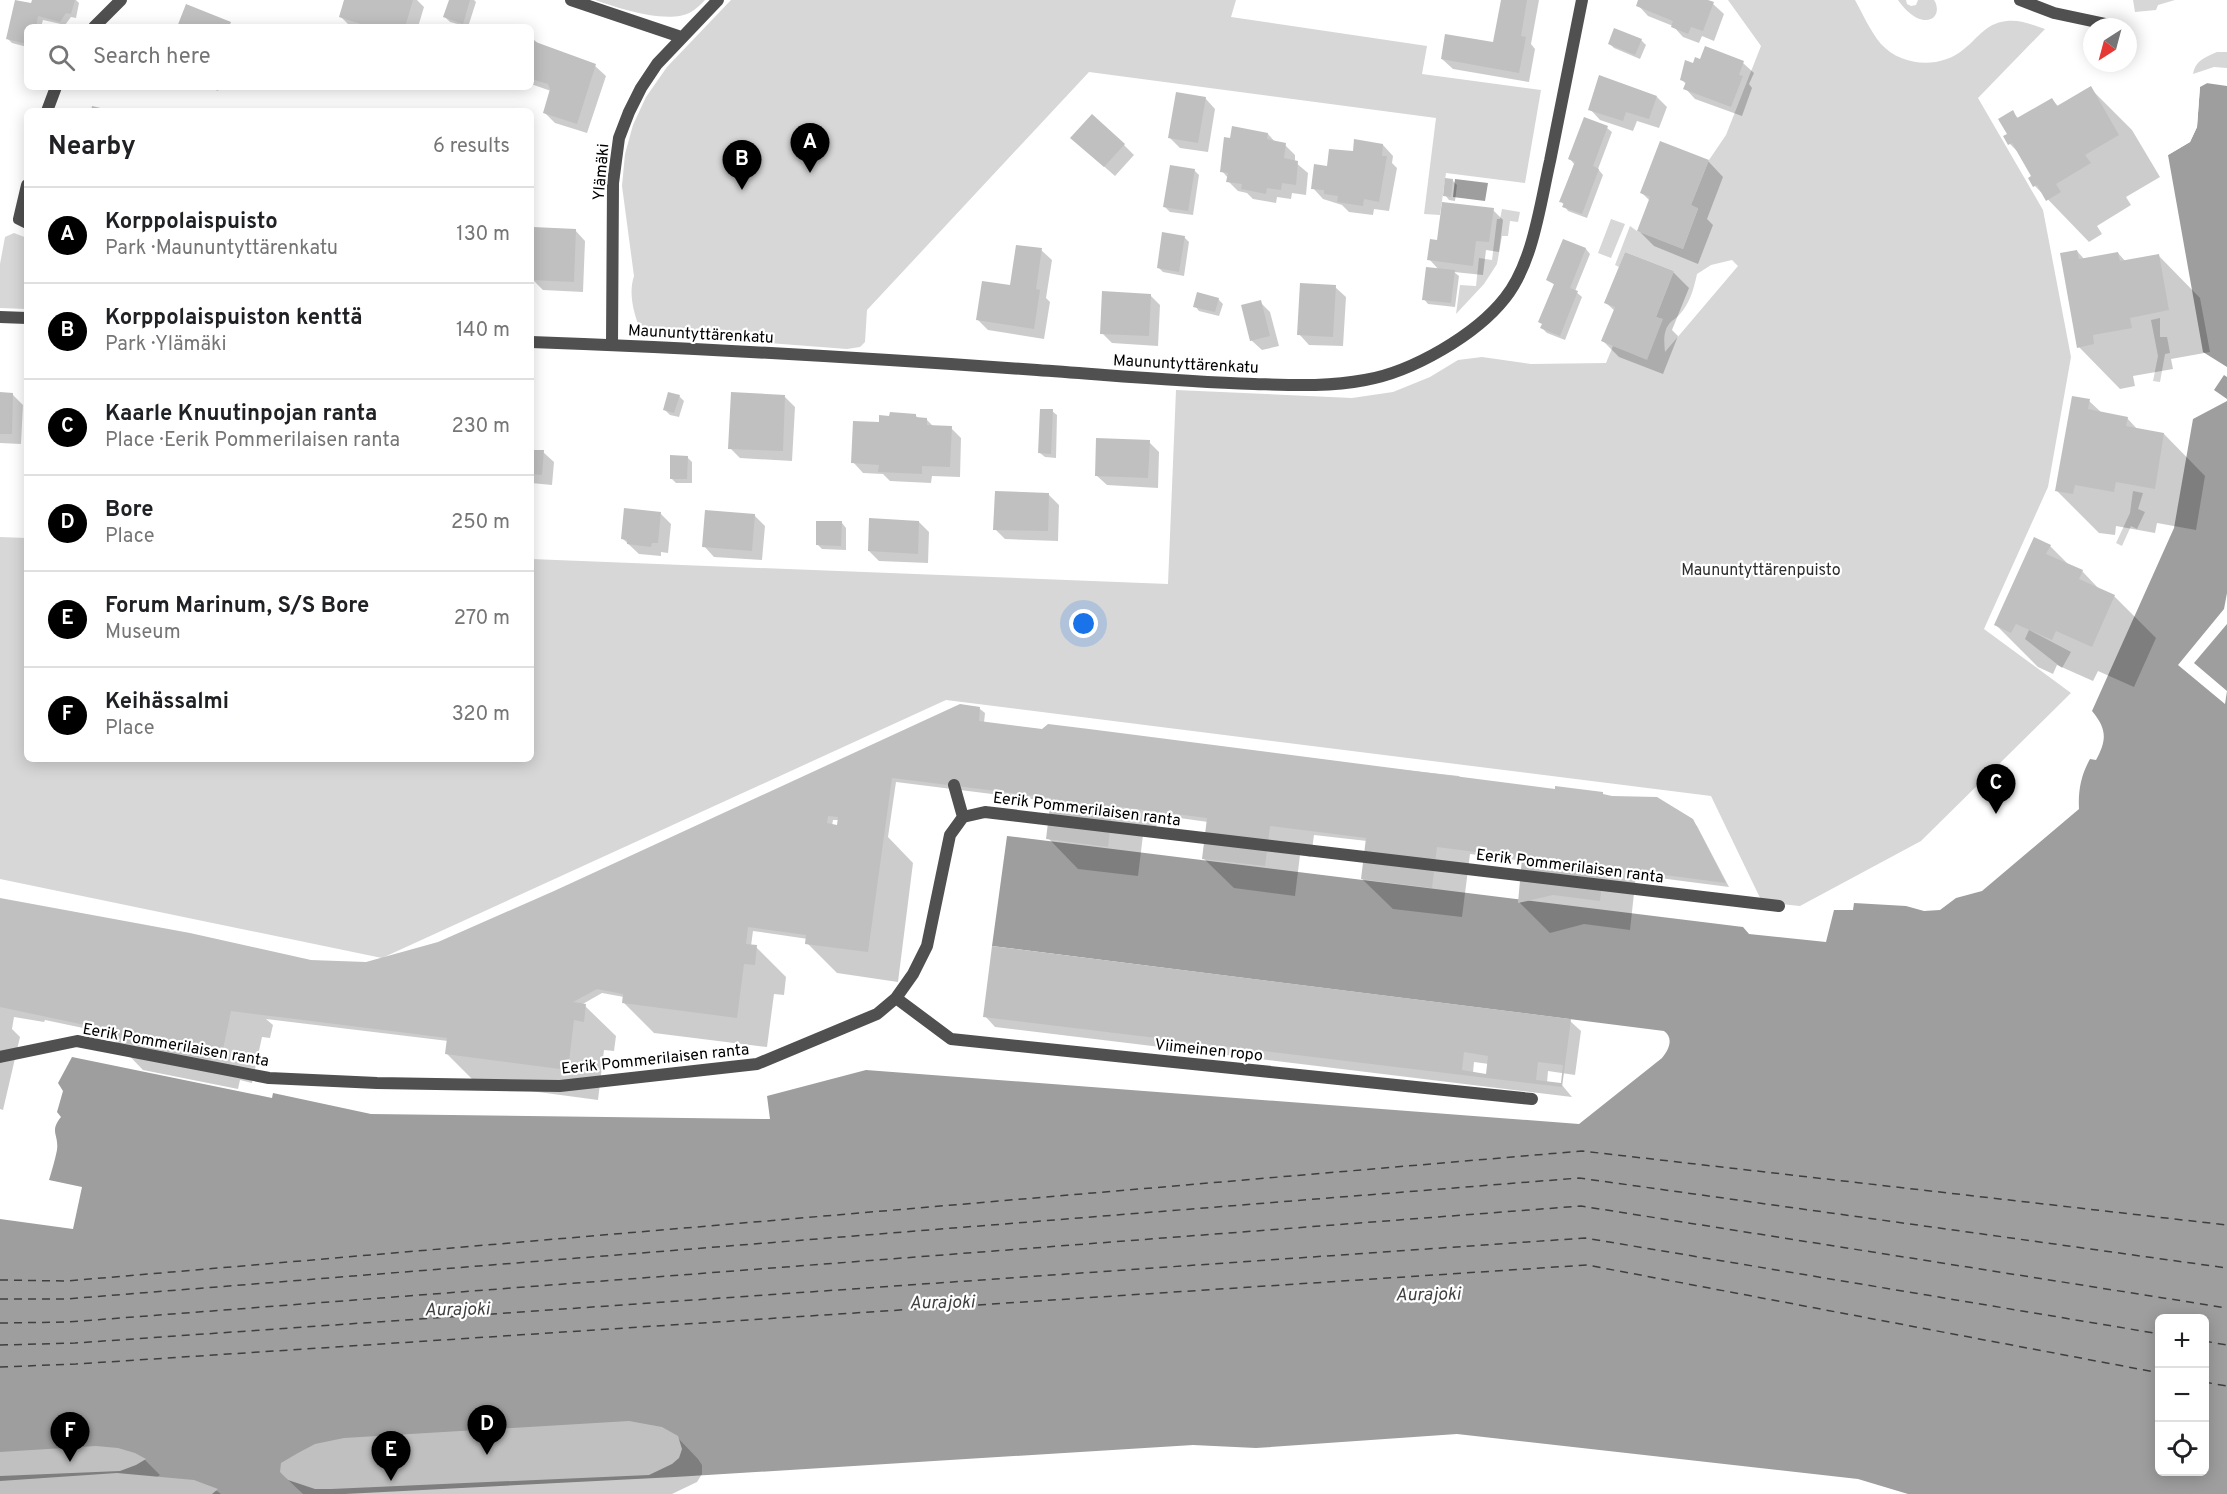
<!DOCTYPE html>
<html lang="en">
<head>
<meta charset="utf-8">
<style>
	body { margin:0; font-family:Overpass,sans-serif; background:#f6f6f6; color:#202124 }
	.controls { position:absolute; right:18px; bottom:18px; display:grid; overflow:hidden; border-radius:9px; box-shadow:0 3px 15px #0003 }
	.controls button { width:54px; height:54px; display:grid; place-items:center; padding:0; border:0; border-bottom:2px solid #e0e0e0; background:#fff; color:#202124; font:30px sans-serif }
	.compass { position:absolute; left:2083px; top:18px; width:54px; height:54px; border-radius:50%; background:#fff; box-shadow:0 3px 15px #0003; rotate:216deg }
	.you { position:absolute; left:1084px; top:624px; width:21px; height:21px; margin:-15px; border:4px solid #fff; border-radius:50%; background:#1a73e8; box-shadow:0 0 0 9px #1a73e833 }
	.badge { display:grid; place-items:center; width:39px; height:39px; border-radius:50%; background:#000; color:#fff; font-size:20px; font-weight:700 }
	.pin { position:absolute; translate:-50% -50px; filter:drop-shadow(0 2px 3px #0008) }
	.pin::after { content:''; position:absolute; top:32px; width:21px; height:18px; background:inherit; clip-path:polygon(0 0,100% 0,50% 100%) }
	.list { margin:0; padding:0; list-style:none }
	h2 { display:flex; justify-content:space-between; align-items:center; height:78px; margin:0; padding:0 24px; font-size:26px }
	h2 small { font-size:20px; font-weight:400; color:#757577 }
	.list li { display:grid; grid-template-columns:39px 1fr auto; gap:18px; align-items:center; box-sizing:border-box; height:96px; padding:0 24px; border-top:2px solid #e0e0e0 }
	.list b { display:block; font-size:22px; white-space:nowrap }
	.list p { margin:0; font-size:20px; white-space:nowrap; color:#757577 }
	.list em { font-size:20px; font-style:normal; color:#757577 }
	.icon { flex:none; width:33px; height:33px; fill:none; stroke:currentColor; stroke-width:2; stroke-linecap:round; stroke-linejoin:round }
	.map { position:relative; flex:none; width:2227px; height:1494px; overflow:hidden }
	.search { position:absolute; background:#fff; box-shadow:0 3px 15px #0003; left:24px; top:24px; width:510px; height:66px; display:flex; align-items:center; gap:15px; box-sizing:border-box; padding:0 21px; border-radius:9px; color:#757577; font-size:22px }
	.panel { position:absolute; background:#fff; box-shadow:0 3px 15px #0003; left:24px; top:108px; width:510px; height:654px; border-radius:9px }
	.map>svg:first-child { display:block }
</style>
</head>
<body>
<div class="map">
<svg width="2227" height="1494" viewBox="0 0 2227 1494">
	<rect width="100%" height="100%" fill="#fff"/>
	<path fill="#d7d7d7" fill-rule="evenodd" d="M595,0H705C701,4 696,9 691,12C668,25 618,8 595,0Z
		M731,0H1236L1231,17L1427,46L1422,74L1541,90L1525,183L1446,173L1440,215L1424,214L1436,118L1089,72L867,310L865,342L860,347L847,349L650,334L641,332C634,314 628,294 634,276L622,186L625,154L633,125L646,97L667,67Z
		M1728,0H1855C1863,14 1870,31 1881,44C1902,67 1941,69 1964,49C1977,39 1984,26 2001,22C2017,18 2030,24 2045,29L1978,98L2043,210L2071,357L2048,487L1984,629L2071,693L1921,841L1800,906L1762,902L1711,796L946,700L382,958L0,879V537L27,538V759H531V559L1168,584L1176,390L1352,398L1393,392L1430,377L1458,360L1482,357L1531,364L1606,363L1613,346L1647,359L1662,319L1656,317L1674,271L1625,252L1619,267L1615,265L1630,226L1637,231L1683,249L1698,209L1691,205L1709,160L1726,135L1761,46ZM1732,260L1738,266L1665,352C1664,342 1663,332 1669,324C1672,320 1677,318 1680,314C1690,303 1694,288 1697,274L1711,265Z
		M1898,0H1906L1907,4L1911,6L1916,5L1918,0H1934C1939,7 1938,19 1927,20C1916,21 1904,9 1898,0Z
		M2133,0H2175L2158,5L2156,10L2135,12Z
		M2217,52H2227V68L2214,67L2193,74C2196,60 2204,58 2217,52Z
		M1502,209L1520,212L1518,222L1510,221L1508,236H1502L1497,264L1484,284L1456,314L1460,285L1476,286L1479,258L1492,260L1497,219H1500Z
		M1611,219L1625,224L1611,258L1598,253Z
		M14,233L27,238V309L0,308V264L5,237Z
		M2160,318V337H2167L2170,353L2165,354L2160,382L2153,381L2158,356L2151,320Z
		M2133,491L2143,493L2138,509L2145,512L2137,529L2131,526L2122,546L2116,543L2130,513Z
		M2029,630L2071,652L2062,668L2025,639Z"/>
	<path fill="#9e9e9e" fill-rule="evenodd" d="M2206,83L2227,86V367L2203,352L2168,155L2190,142L2197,127L2200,86Z
		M1455,179L1488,183L1485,201L1453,197Z
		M2224,375L2227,377V399L2214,390Z
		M2227,401V1494H1908L1858,1479L1457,1434L1256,1448L1193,1445L675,1477L345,1494H0V1219L73,1229L82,1187L49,1180C52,1170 55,1160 57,1150C59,1134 49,1132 61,1117L57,1112L63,1091L58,1083L72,1057L272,1098L273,1093L371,1114L770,1119L767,1096L866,1070L1579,1124L1662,1058C1669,1050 1674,1038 1664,1031L992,946L1007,836L1743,927L1749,934L1826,942L1834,910H1853L1854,903L1906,906L1924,911L1940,910L1956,898L1982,891L2079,809C2078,791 2081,775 2090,759L2096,760C2107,740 2107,729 2092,711L2174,528L2193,419ZM2160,1318H2204V1472H2160Z"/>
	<path fill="#fff" d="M2205,80L2211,81L2200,87L2197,127L2190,142L2168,155V152L2188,140L2194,126L2197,85Z
		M2227,593V624L2194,663L2227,691L2225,704L2178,665L2224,609Z"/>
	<path fill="#0003" fill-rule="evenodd" d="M33,0H76L79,3L76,18L71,17L65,25L43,20L41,27H27V47L12,43L7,38L32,4Z
		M346,0H417L424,7L418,27H351L341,17Z
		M451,0H474L476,2L468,27L450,22L445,17Z
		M1502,0H1539L1531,44L1535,49L1529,82L1453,69L1442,59L1494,44Z
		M1640,0H1704L1713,4L1724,14L1714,41L1702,36L1699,43L1683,37L1673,26L1648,16L1638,5Z
		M531,37L541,46L595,66L606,76L587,133L555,123L544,112L551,91L531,84Z
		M1641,40L1646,45L1640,59L1614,48L1609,43Z
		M1743,63L1754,73L1749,84L1752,88L1742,116L1695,99L1685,88L1687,85L1682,80Z
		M209,87H220L218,91Z
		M2090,88L2132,130L2160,177L2126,197L2131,205L2097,226L2102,234L2089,242L2035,186L2030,179L2034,177L2020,154L2010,144L2009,134L2012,112L2019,119L2052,100L2059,107Z
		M1657,97L1667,107L1659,128L1637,121L1633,131L1600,120L1590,109Z
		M1205,98L1215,109L1208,152L1180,148L1170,138Z
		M1607,128L1612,132L1598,169L1603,175L1587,218L1568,211L1561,201L1574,164L1570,159Z
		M1268,134L1276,143L1285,145L1295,155V162L1308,173L1306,195L1292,193L1291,199L1277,197L1276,203L1253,199L1247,193L1238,191L1228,181V178L1222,171L1232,139Z
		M1124,145L1134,155L1115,176L1083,148Z
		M1383,145L1393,156L1392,163L1397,168L1389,211L1374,209L1373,215L1349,212L1342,205L1323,199L1313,188L1328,168L1354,153Z
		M1708,161L1723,177L1707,219L1713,225L1698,264L1654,246L1638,230L1650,201L1642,193Z
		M1194,170L1199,175L1193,215L1170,212L1165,207Z
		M1452,180L1457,185L1455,201L1449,200L1445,195Z
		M1493,210L1503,220L1499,252L1486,250L1483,275L1454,272L1459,276L1455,307L1428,304L1424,299L1439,270L1429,259L1439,242Z
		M575,230L585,241L583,292L543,290L533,280Z
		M1184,237L1189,242L1184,276L1163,272L1158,267Z
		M1564,241L1586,249L1590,254L1575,291L1582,297L1565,340L1547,333L1542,328L1555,285L1548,280Z
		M1041,250L1052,260L1046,298L1050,302L1044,339L988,330L978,320L1011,286Z
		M2077,251L2085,260L2118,253L2126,262L2159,256L2200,298L2210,352L2171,359L2173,369L2133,376L2135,386L2120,389L2079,347Z
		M1673,272L1689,288L1672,330L1678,336L1663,374L1619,357L1603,341L1615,311L1606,303Z
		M1335,287L1346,297L1343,346L1309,345L1299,334Z
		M1150,295L1160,305L1158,346L1112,343L1102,333Z
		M1218,299L1223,304L1219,316L1199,311L1195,306Z
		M1260,302L1270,312L1279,346L1262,350L1251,340Z
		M0,394H12L23,405L21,444L0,443Z
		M679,396L684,401L679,417L670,415L665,410Z
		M785,397L795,407L792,461L740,458L730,448Z
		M2089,401L2102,413L2127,418L2138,430L2164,434L2205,476L2196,530L2157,523L2155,533L2116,526L2115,535L2099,533L2057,491Z
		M1052,411L1057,415L1056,458L1045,457L1040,453Z
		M915,415L919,419H926L934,427L951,428L961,438L960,477L932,476L931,483L890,481L883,474L863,473L853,462L880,424L891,418Z
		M1149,442L1159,452L1158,488L1107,485L1096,475Z
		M531,451L543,452L554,462L552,485L531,483Z
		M687,457L692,462V483H676L671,478Z
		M1049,495L1059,505L1058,541L1005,539L995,529Z
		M660,513L671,524L668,553L661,552V556L639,554L623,539Z
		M754,515L765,526L762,560L714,557L704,546Z
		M919,522L929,532L928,563L879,561L869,551Z
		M842,523L846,528V550L822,549L817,544Z
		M2050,546L2070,566L2082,571L2101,591L2114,596L2156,638L2134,687L2098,671L2093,681L2057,665L2053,674L2038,667L1996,625Z
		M980,709L985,713L984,723L1413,771L1459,776L1462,780L1605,796L1692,821L1697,826L1729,887L1636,875L1630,930L1584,924L1550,933L1520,903L1524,861L1470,854L1462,917L1393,909L1362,879L1367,841L1314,835L1311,857L1300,855L1295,896L1234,888L1203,858L1208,822L1158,815L1155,837L1143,835L1138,876L1078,869L1048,838L1052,806L1047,801L896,782L888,837L913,863L898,982L837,973L807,943L808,939L753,931L751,946L756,947L786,977L784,995L774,994L767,1047L654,1033L623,1002L624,997L602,993L581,1005L585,1006L616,1036L614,1051L604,1050L598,1100L477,1084L447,1054L448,1041L266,1019L273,1025L270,1038L262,1037L252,1083L240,1080L238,1089L143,1070L107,1033L45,1020L44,1022L14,1017L12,1029L20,1037L3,1110L0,1109V900L311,962L366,963L438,944ZM833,820H839L838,826H832Z
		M985,1016L1570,1021L1581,1031L1575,1075L1548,1071L1547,1083L1562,1085L1572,1097L995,1027ZM1474,1062L1489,1064L1488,1075L1473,1073Z
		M677,1437L698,1459L702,1465V1474L697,1482L672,1494H303L286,1478Z
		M0,1453L135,1454L145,1460L160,1475L156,1478L193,1481L217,1491L221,1494H0Z"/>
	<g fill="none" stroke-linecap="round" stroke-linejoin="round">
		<path stroke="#3f3f3f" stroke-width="1.5" stroke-dasharray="8 6" stroke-linecap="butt" d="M0,1280L67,1281L1582,1151L2227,1225
			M0,1299H66L1579,1178L2227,1268
			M0,1323L68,1322L1581,1206L2227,1308
			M2204,1341L2227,1345
			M0,1345L75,1343L1585,1238L2160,1334
			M0,1367L76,1364L1587,1265L2160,1373
			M2204,1382L2227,1386"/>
	</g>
	<path fill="#c0c0c0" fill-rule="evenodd" d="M15,0L31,3L32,0H75L71,14L66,13L60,22L38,16L36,27H27V44L6,39Z
		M344,0H413L405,27H370L339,17Z
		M449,0H470L463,24L443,17Z
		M1501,0H1527L1521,36L1526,37L1519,73L1441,59L1445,34L1493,42Z
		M1638,0H1708L1714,2L1703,31L1691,27L1688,34L1671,27L1673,21L1636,6Z
		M186,4L231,22L229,27H177Z
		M1614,28L1642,39L1635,55L1608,44Z
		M531,36L534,37L533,41L596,64L577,124L543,113L550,89L548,84L531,79Z
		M1705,46L1744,61L1739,75L1743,76L1731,107L1683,89L1686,82L1680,80L1685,60L1693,63L1695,57L1700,59Z
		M1599,75L1657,96L1649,119L1626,112L1623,121L1588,110Z
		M2091,86L2119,135L2085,155L2091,163L2056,184L2061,192L2046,201L2037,185L2033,187L2028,178L2031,176L2012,143L2008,145L2003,136L2007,134L1998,119L2013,110L2017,118L2052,98L2057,106Z
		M1176,92L1206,97L1198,143L1168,138Z
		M92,106L109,110V111H91Z
		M1092,114L1125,144L1104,167L1070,138Z
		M1584,117L1608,126L1593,166L1599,169L1582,214L1562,207L1564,203L1559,202L1575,162L1568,159Z
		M1232,126L1268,133L1267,139L1286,143L1284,158L1298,161L1296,185L1282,183L1281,190L1267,188L1266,194L1241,189L1242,184L1226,182L1228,173L1220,172L1224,137L1230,138Z
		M1354,139L1383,144L1382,156H1387L1379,202L1364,199L1363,206L1337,202L1338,196L1324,194V190L1311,189L1314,164L1327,166L1329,149L1353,151Z
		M1660,141L1709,160L1691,205L1698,208L1683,249L1637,231L1650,197L1640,193Z
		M1170,165L1195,169L1188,211L1163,207Z
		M1445,178L1453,179L1451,197L1443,196Z
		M1442,202L1494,208L1489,242L1476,241L1473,266L1427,260L1430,239L1437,240Z
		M533,227L576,229L574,282L531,280Z
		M1162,232L1185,236L1179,272L1157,268Z
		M1563,239L1586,248L1570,288L1578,291L1560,336L1540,328L1542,324L1538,322L1554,284L1546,280Z
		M1016,245L1042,248L1036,289L1040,290L1034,329L976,320L982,281L1010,285Z
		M2077,250L2079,259L2118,252L2120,261L2159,254L2169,310L2130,318L2132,328L2093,335L2094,344L2077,348L2060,253Z
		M1625,252L1674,271L1656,317L1663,319L1647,360L1601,341L1615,307L1604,303Z
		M1426,267L1455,270L1451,303L1422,300Z
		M1300,283L1336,285L1333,337L1297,335Z
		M1102,291L1151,294L1149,336L1100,334Z
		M1197,292L1219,298L1215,312L1193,307Z
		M1261,300L1270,336L1250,341L1241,305Z
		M0,392L13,393L12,434H0Z
		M668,392L680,395L674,413L663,410Z
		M731,392L785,395L783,451L728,449Z
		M2072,396L2090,399L2088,409L2128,417L2126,426L2164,433L2155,489L2116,482L2114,492L2075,485L2073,494L2055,491Z
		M1040,409H1053L1051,454L1038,453Z
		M890,412L916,414V417L927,418V425L952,426L950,467L922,466V474L878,472L879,465L851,463L853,421L879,422V415L889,416Z
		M1096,438L1150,440L1148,478L1095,476Z
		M531,450H544L542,475L531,474Z
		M670,455L688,456L687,479H670Z
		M995,491L1049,493L1048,531L993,530Z
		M624,508L661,512L658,543H652L651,547L627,544V540L621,539Z
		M705,510L755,514L752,551L702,547Z
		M869,518L919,521L918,554L868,551Z
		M816,521H842L841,546L816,545Z
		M2034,537L2051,545L2046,554L2083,570L2079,579L2115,595L2092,647L2056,631L2052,640L2016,624L2011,633L1994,625Z
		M960,704L980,707L979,721L1042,729L1048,724L1089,729L1555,789V786L1603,792V794L1612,796L1657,797L1693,819L1726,883L1604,867L1600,901L1553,895L1518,903L1522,858L1437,847L1432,888L1361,879L1366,838L1270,826L1265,866L1202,859L1207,818L1113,806L1108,847L1046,839L1051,798L892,778L868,952L805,944L806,935L748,927L746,944L757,945L755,965L744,964L737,1018L622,1003L623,994L597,989L573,1002L586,1004L584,1022L574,1020L568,1070L445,1054L447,1038L231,1011L222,1054L210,1051L208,1060L111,1040L113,1031L0,1007V898L190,933L311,960L366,962L438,942L554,891ZM828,816L838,817L837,825L827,823Z
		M992,946L1571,1019L1562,1087L983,1017ZM1464,1052L1488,1056L1486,1074L1462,1070ZM1538,1062L1563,1065L1561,1083L1536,1080Z
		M629,1421L662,1427L678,1436L682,1449L679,1458L672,1464L649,1475L331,1489H315L288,1480L280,1472L281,1463L298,1453L315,1444L344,1438Z
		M96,1446L118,1448L135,1453L146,1459L136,1465L120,1471L0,1476V1452Z
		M117,1473L194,1480L218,1489L212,1494H0V1481Z"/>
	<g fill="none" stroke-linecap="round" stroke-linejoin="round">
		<path stroke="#505050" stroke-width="12" d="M571,0L681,37
			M2020,0L2054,13L2120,27
			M94,27L121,0
			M47,111L56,87
			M27,185L19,219L27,223
			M0,317L27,318
			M531,342C700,348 869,358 1037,370C1109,375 1181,382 1254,384C1291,385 1328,387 1365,380C1412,372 1476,335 1505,298C1533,263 1540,205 1550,161C1561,108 1571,54 1582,0
			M612,345L613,183L619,138L629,112L641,88L657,64L718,0
			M954,785L963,817
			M896,998L951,1039L1532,1099
			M0,1057L77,1041L269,1078L377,1083L560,1086L757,1064L877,1014L896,998L913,974L927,946L950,835L963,817L985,812L1779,906"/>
	</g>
	<g text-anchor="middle" stroke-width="4.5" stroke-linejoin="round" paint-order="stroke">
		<g font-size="16" fill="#000" stroke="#fff">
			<text transform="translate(600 172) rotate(-85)" y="6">Ylämäki</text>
			<text transform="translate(701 333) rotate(3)" y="6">Maununtyttärenkatu</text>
			<text transform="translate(1186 363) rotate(3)" y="6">Maununtyttärenkatu</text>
			<text transform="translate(1087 808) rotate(7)" y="6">Eerik Pommerilaisen ranta</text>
			<text transform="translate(1570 865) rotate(7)" y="6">Eerik Pommerilaisen ranta</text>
			<text transform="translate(176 1044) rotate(10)" y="6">Eerik Pommerilaisen ranta</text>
			<text transform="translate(1209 1049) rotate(6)" y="6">Viimeinen ropo</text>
			<text transform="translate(655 1058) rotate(-6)" y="6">Eerik Pommerilaisen ranta</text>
		</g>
		<g font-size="16" fill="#2e2e2e" stroke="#fff">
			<text x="1761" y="575">Maununtyttärenpuisto</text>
		</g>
		<g font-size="18" font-style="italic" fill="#3f3f3f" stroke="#fff">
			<text transform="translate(1428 1294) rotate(-1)" y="6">Aurajoki</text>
			<text transform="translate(942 1302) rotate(-1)" y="6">Aurajoki</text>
			<text transform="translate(457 1309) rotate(-1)" y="6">Aurajoki</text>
		</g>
	</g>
</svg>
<div class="controls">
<button>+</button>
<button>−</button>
<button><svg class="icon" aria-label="locate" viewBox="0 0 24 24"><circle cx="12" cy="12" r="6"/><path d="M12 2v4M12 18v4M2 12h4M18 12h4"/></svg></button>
</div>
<svg class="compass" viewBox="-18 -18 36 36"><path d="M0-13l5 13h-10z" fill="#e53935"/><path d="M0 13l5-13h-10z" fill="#757577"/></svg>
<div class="you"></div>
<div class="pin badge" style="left:810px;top:173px">A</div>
<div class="pin badge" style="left:742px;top:190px">B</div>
<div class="pin badge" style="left:1996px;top:814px">C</div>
<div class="pin badge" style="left:487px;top:1455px">D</div>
<div class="pin badge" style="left:391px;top:1481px">E</div>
<div class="pin badge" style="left:70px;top:1462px">F</div>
<div class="search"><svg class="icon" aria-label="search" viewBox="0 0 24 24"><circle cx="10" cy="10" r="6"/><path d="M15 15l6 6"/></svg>Search here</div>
<section class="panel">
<h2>Nearby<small>6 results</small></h2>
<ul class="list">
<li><span class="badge">A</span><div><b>Korppolaispuisto</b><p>Park · Maununtyttärenkatu</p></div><em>130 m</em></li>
<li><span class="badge">B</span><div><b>Korppolaispuiston kenttä</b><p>Park · Ylämäki</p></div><em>140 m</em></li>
<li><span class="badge">C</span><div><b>Kaarle Knuutinpojan ranta</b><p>Place · Eerik Pommerilaisen ranta</p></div><em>230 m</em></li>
<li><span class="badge">D</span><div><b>Bore</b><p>Place</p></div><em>250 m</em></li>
<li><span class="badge">E</span><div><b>Forum Marinum, S/S Bore</b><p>Museum</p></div><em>270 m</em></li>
<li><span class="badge">F</span><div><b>Keihässalmi</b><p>Place</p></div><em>320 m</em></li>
</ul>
</section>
</div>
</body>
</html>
